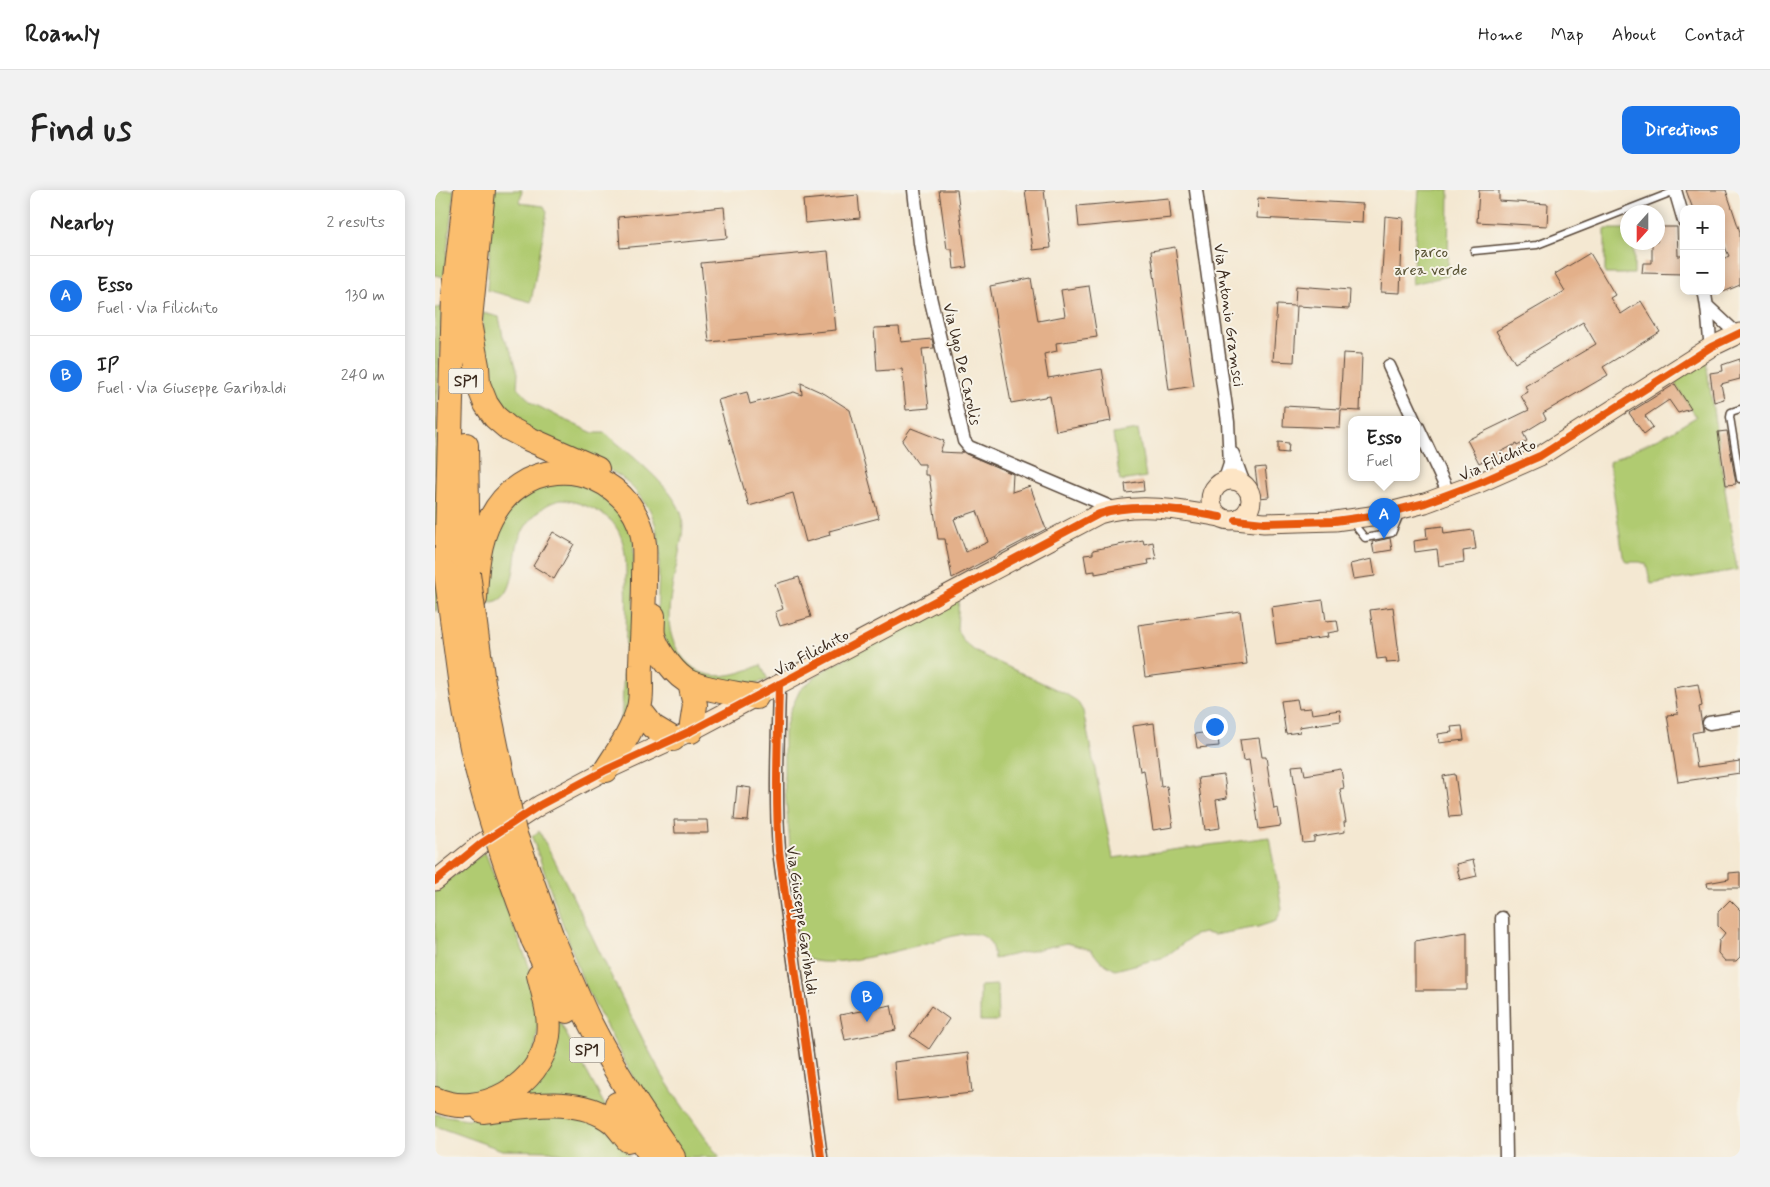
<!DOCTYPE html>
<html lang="en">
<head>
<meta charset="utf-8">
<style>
	body { margin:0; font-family:Mynerve,sans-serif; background:#f2f2f2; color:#222 }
	.controls { position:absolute; right:15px; top:15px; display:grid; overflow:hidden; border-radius:10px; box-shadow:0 2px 12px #0003 }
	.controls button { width:45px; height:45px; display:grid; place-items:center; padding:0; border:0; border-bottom:1px solid #e0e0e0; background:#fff; color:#222; font:25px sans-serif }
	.compass { position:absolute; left:1185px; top:15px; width:45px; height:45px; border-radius:50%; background:#fff; box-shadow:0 2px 12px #0003; rotate:201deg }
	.you { position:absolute; left:779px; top:536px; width:18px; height:18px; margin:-12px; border:4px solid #fff; border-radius:50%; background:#1a73e8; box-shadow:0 0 0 8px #1a73e833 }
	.badge { display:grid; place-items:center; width:32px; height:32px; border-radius:50%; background:#1a73e8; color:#fff; font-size:16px; font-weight:700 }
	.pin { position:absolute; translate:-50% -41px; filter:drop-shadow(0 1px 2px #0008) }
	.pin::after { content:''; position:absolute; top:26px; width:18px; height:15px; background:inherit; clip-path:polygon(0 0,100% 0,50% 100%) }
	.popup { position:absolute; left:913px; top:226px; width:72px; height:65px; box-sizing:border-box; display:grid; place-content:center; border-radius:10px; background:#fff; filter:drop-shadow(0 1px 4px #0005); font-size:16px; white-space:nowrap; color:#767676 }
	.popup b { font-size:19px; color:#222 }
	.popup::after { content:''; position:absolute; left:50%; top:100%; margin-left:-10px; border:10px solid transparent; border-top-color:#fff }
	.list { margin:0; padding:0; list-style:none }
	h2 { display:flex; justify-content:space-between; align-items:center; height:65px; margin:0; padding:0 20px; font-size:21px }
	h2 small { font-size:16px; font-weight:400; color:#767676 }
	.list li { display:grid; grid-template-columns:32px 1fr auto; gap:15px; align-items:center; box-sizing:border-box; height:80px; padding:0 20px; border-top:1px solid #e0e0e0 }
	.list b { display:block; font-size:19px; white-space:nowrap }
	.list p { margin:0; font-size:16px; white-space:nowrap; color:#767676 }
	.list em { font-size:16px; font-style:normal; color:#767676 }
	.map { position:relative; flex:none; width:1305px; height:967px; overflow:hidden; border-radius:10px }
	header { display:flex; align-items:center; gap:30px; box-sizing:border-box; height:70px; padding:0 25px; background:#fff; border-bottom:1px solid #e0e0e0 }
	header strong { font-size:24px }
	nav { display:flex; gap:28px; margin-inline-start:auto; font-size:18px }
	.intro { display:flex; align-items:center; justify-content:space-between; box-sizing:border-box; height:120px; padding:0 30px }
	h1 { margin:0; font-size:35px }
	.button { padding:12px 22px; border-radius:10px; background:#1a73e8; color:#fff; font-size:18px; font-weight:700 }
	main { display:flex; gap:30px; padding:0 30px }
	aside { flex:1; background:#fff; border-radius:10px; box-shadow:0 2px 12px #0003 }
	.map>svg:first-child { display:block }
</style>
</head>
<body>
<header>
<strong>Roamly</strong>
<nav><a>Home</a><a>Map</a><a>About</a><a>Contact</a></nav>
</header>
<div class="intro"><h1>Find us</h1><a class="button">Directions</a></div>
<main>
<aside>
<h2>Nearby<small>2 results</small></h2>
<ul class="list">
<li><span class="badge">A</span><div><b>Esso</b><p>Fuel · Via Filichito</p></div><em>130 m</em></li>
<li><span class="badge">B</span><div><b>IP</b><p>Fuel · Via Giuseppe Garibaldi</p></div><em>240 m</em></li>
</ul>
</aside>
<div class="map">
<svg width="1305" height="967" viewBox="0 0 1305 967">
	<rect width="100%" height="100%" fill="#f7f3e8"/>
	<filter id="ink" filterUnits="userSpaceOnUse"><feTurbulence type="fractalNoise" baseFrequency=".02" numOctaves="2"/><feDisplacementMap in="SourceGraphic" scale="10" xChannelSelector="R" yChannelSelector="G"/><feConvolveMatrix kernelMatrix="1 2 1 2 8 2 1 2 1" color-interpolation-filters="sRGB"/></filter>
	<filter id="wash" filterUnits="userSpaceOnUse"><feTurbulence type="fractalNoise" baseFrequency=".0096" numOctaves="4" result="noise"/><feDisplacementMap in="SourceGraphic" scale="20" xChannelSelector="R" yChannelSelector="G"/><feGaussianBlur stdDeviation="1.12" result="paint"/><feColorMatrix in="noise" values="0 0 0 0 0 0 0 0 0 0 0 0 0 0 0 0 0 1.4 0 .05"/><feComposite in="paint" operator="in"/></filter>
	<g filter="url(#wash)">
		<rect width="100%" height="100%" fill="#f4e8d2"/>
		<path fill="#b0cb71" stroke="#767a48" d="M0,0H19L9,87L0,85Z
			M59,0H87L85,13L109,16L112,22L96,112L52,100Z
			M984,0H1014L1013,86L977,94Z
			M1170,39H1192V52L1199,53V84H1170Z
			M7,117L2,225L3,402L2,421H0V118Z
			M48,123L64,127L68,146L77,163L83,183L82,197L97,213L130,230L158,243H170C192,262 240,298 247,326C249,335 247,348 245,357C239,397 219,443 255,475C276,494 303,484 326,475L333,490L306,497L287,498L236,470L222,426L225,357L220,333L215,320L199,299L186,287L166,275L81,235L57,210L47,150Z
			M1271,172L1302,380L1216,394L1211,374L1205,372H1191L1188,366L1174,272L1234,243L1261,227L1238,190Z
			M703,240L711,287L685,291L678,244Z
			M111,290L163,296L199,333L198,518L182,544L186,531L187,518C189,475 193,431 191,389C191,375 191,360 186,347C184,341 179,333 174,329C165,320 137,309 125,310C120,311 111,315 108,318C97,326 87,339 83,352C78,371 81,414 53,412L48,392L47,370L71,316Z
			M524,407L522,440L528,451L541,462L629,503L642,511L648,521L678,668L834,647L847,719L841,731L823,737L779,745L770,743L759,745L730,767L680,780L665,771L656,760L632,753L559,769C558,757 555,746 541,744C528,742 512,748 500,751C476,757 389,783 370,767C367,765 366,761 364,758L349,588V543L355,521L365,500L386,482Z
			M104,641C147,720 182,804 226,883C241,909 261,934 278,959L285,967H214L208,906L149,794L97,647Z
			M50,662L97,784L106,813L99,867L56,905L0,903V700Z
			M562,795L563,831H545V796Z
			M121,825L174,923L74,911Z
			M130,921L170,937L188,956L195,967H137L115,961L67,960L0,936V924L32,929Z"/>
		<g id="blocks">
			<path fill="#e3b08a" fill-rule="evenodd" d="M504,0H522L532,77L519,79L517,59H512Z
				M590,0H609L616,58L598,60Z
				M1044,0H1064V11L1113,14L1112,36L1042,32Z
				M1251,0H1291L1305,42V95L1286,103V70L1294,66L1286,48V19H1258Z
				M423,5L425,28L370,33L368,10Z
				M734,8L736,28L644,37L642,16Z
				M823,8L928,14L927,33L822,28Z
				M289,17L292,48L185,58L183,27Z
				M950,26L968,28L965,103L946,102Z
				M1223,37H1242L1243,66H1249V84L1207,83L1208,73H1217V52H1222Z
				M740,57L759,196L734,200L716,61Z
				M393,61L401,140L274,152L266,73Z
				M1155,63L1180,105L1175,108L1186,124L1206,111L1225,142L1168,177L1173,185L1108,223L1111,229L1088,243L1092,251L1082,256L1081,254L1044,273L1032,250L1094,220L1086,206L1093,202L1090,196L1161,154L1148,132L1080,173L1061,141L1130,101L1120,84Z
				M596,88L603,131L630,126L626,100L654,96L662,147L621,153L622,161L609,164L613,188L667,179L676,231L621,241L615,206L576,213L555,96Z
				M861,96L915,100L914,119L862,116L859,172L838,171L842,115L860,116Z
				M464,137L466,152L497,149L499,158L487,159L494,218L471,220L467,179L442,181L439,138Z
				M908,163L927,164L925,221L906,220L905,238L848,236L849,216L905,219Z
				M1305,169V189L1286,194L1289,209L1279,212L1275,183L1288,181L1287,175Z
				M366,193L390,204L415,220L444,328L394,341L395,345L371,352L358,303L314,316L283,210L312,202L315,214L359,202L367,205Z
				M1240,194L1256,219L1243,223L1234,210L1210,226L1218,237L1209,244L1194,223Z
				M476,238L509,251L505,262L526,263L527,261L531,264L578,284L577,302L595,296L611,339L517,388L510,349H503L494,285H490V274H483L467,251ZM542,321L553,352L531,362L519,329Z
				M1292,241L1301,294L1291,295L1283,242Z
				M843,252L854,253L853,263L843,262Z
				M830,277L834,307L824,308L820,278Z
				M708,291L709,301L691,303L690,294Z
				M1008,336L1009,344L1038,340L1041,359L1028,361L1029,372L1004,376L1002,359L980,362L979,351L992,349L991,338Z
				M118,342L139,354L119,389L98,376Z
				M955,348L957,360L939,363L937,352Z
				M708,350L709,354L718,352L721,369L713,370L714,374L660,384V381L652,382L649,365L658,364V360Z
				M937,369L940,386L918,389L915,374Z
				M364,387L376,427L345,436L340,422L348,419L340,394Z
				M888,410L891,431L902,430L904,441L892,443L893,447L841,454L836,417Z
				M958,417L965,472L952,473L951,468L942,469L935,420Z
				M805,421L812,474L710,487L703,435Z
				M1263,494L1267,516L1264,517L1268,541L1257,543L1262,577L1305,571V583L1243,592L1232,525L1243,524L1239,498Z
				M862,509L864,519L876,518L877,524L905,520L906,531L864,537L865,542L851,544L846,511Z
				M719,533L726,597L732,596L738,637L718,640L709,580L705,581L698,536Z
				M1027,536L1029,550L1004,553L1003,544L1017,542L1016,537Z
				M782,541L784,556L762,558L760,544Z
				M824,548L827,567H831L839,619L843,618L846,636L824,639L814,570L808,571L805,550Z
				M868,575L870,585L906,579L909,598L905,599L911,632H909L910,642L879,647V652L868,653L857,576Z
				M1020,584L1026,626L1014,627L1008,586Z
				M789,585L792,608L781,610L785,638L770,640L763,588Z
				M302,596L316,598L313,631L299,630Z
				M239,630H272L273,643H240Z
				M1038,670L1042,686L1025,690L1021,674Z
				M1305,682V698H1273L1272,693L1294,689V683Z
				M1295,710L1305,720V767L1301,771H1290L1283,763L1284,751L1290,743L1283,736V722Z
				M1032,742V800H980V751Z
				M456,815L461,840L410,850L405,825Z
				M496,816L514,829L494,859L475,846Z
				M533,863L537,903L462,911L459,872Z"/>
		</g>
	</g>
	<g filter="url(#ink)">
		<use href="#blocks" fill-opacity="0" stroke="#574639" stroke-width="1"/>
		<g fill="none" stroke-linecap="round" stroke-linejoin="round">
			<g stroke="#574639" stroke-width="9">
				<path id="lane" d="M1039,61L1102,55L1240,1
					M1305,219L1296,222L1295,227L1305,289
					M917,332L930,348L957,343L965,324"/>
			</g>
			<g stroke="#574639" stroke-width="15">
				<path id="street" d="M479,0L485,53L492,94L529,251L534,257L680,319
					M761,0L793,232L795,274L789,292
					M1240,0L1249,31
					M1269,101C1274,119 1273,139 1276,157
					M1272,116L1302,144
					M954,176L979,230
					M982,235L1014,304
					M798,264L810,297
					M344,494C343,550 340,605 344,661L386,967
					M1274,533L1305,528
					M1067,728L1071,967"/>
			</g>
			<g stroke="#574639" stroke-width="21">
				<path id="secondary" d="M776 310a20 20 0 1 1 40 0a20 20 0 1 1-40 0Z
					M801,330L829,333L900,331L943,325L990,313L1044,293L1105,266L1276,157L1305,143
					M0,691L47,653L105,615L171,580L256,541L664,324C703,312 746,320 785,327"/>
			</g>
			<g stroke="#574639" stroke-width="26">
				<path id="highway" d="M34,133L42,176L43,194L51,214L60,227L73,238L94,249L162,279
					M33,149L48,0
					M31,255L33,376
					M11,383L19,106L31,0
					M40,409C41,382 43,352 56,328C85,272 155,266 194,315C202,326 208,341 209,354C210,365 209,377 209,388C209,417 207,446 206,475C205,489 208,508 203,521C196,543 183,561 171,580
					M218,426C218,432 217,440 218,445C222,461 241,487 256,493C276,501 300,503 321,507
					M255,493L260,515L256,541
					M204,519L218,537L238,549
					M116,745C129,774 141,804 155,833C179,880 207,924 238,967
					M98,749L132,821
					M0,909C45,930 106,895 113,846C116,825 109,806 104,785
					M182,914L217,967
					M48,921C88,917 143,904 178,932C183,937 188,944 193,950"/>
			</g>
			<use href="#lane" stroke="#fff" stroke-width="6"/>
			<use href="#street" stroke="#fff" stroke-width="12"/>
			<use href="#secondary" stroke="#fde5c5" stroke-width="19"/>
			<use href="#highway" stroke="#fbbe6e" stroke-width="24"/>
			<g stroke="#574639" stroke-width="26" stroke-linecap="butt">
				<path id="highway-bridge" d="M11,383C20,446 26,514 41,575C56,635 76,692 98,749
					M33,383L48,493L79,642L116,745"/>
			</g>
			<use href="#highway-bridge" stroke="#fbbe6e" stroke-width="24"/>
			<g stroke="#f7f3e8" stroke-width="11">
				<path id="cycleway" d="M801,330L829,333L900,331L943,325L990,313L1044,293L1105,266L1276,157L1305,143
					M344,494C343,550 340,605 344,661L386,967
					M0,691L47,653L105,615L171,580L256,541L664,324C703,312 746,320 785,327"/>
			</g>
			<use href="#cycleway" stroke="#e8590c" stroke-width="8"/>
		</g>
	</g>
	<g text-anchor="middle" stroke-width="4" stroke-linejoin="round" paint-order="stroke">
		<g fill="#f7f3e8" stroke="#73665b" stroke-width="1">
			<rect x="13.5" y="178.5" width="35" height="25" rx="4"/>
			<rect x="134.5" y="847.5" width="35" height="25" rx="4"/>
		</g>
		<g font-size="15" font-weight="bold" fill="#3b2a1e">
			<text x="31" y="196">SP1</text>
			<text x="152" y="865">SP1</text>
		</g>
		<g font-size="16" fill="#585233" stroke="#f7f3e8">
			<text x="996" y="67">parco<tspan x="996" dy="18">area verde</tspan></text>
		</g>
		<g font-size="16" fill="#3b2a1e" stroke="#f7f3e8">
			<text transform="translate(795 125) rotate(82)" y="6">Via Antonio Gramsci</text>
			<text transform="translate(528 174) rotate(77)" y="6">Via Ugo De Carolis</text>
			<text transform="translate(1062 269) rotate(-24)" y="6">Via Filichito</text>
			<text transform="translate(376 462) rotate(-28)" y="6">Via Filichito</text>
			<text transform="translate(368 730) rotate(82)" y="6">Via Giuseppe Garibaldi</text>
		</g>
	</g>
</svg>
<div class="controls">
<button>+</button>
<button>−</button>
</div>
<svg class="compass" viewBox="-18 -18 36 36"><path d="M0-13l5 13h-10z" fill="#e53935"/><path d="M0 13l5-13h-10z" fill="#767676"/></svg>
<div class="you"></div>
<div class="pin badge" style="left:949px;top:349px">A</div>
<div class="popup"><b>Esso</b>Fuel</div>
<div class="pin badge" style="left:432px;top:832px">B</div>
</div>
</main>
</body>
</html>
